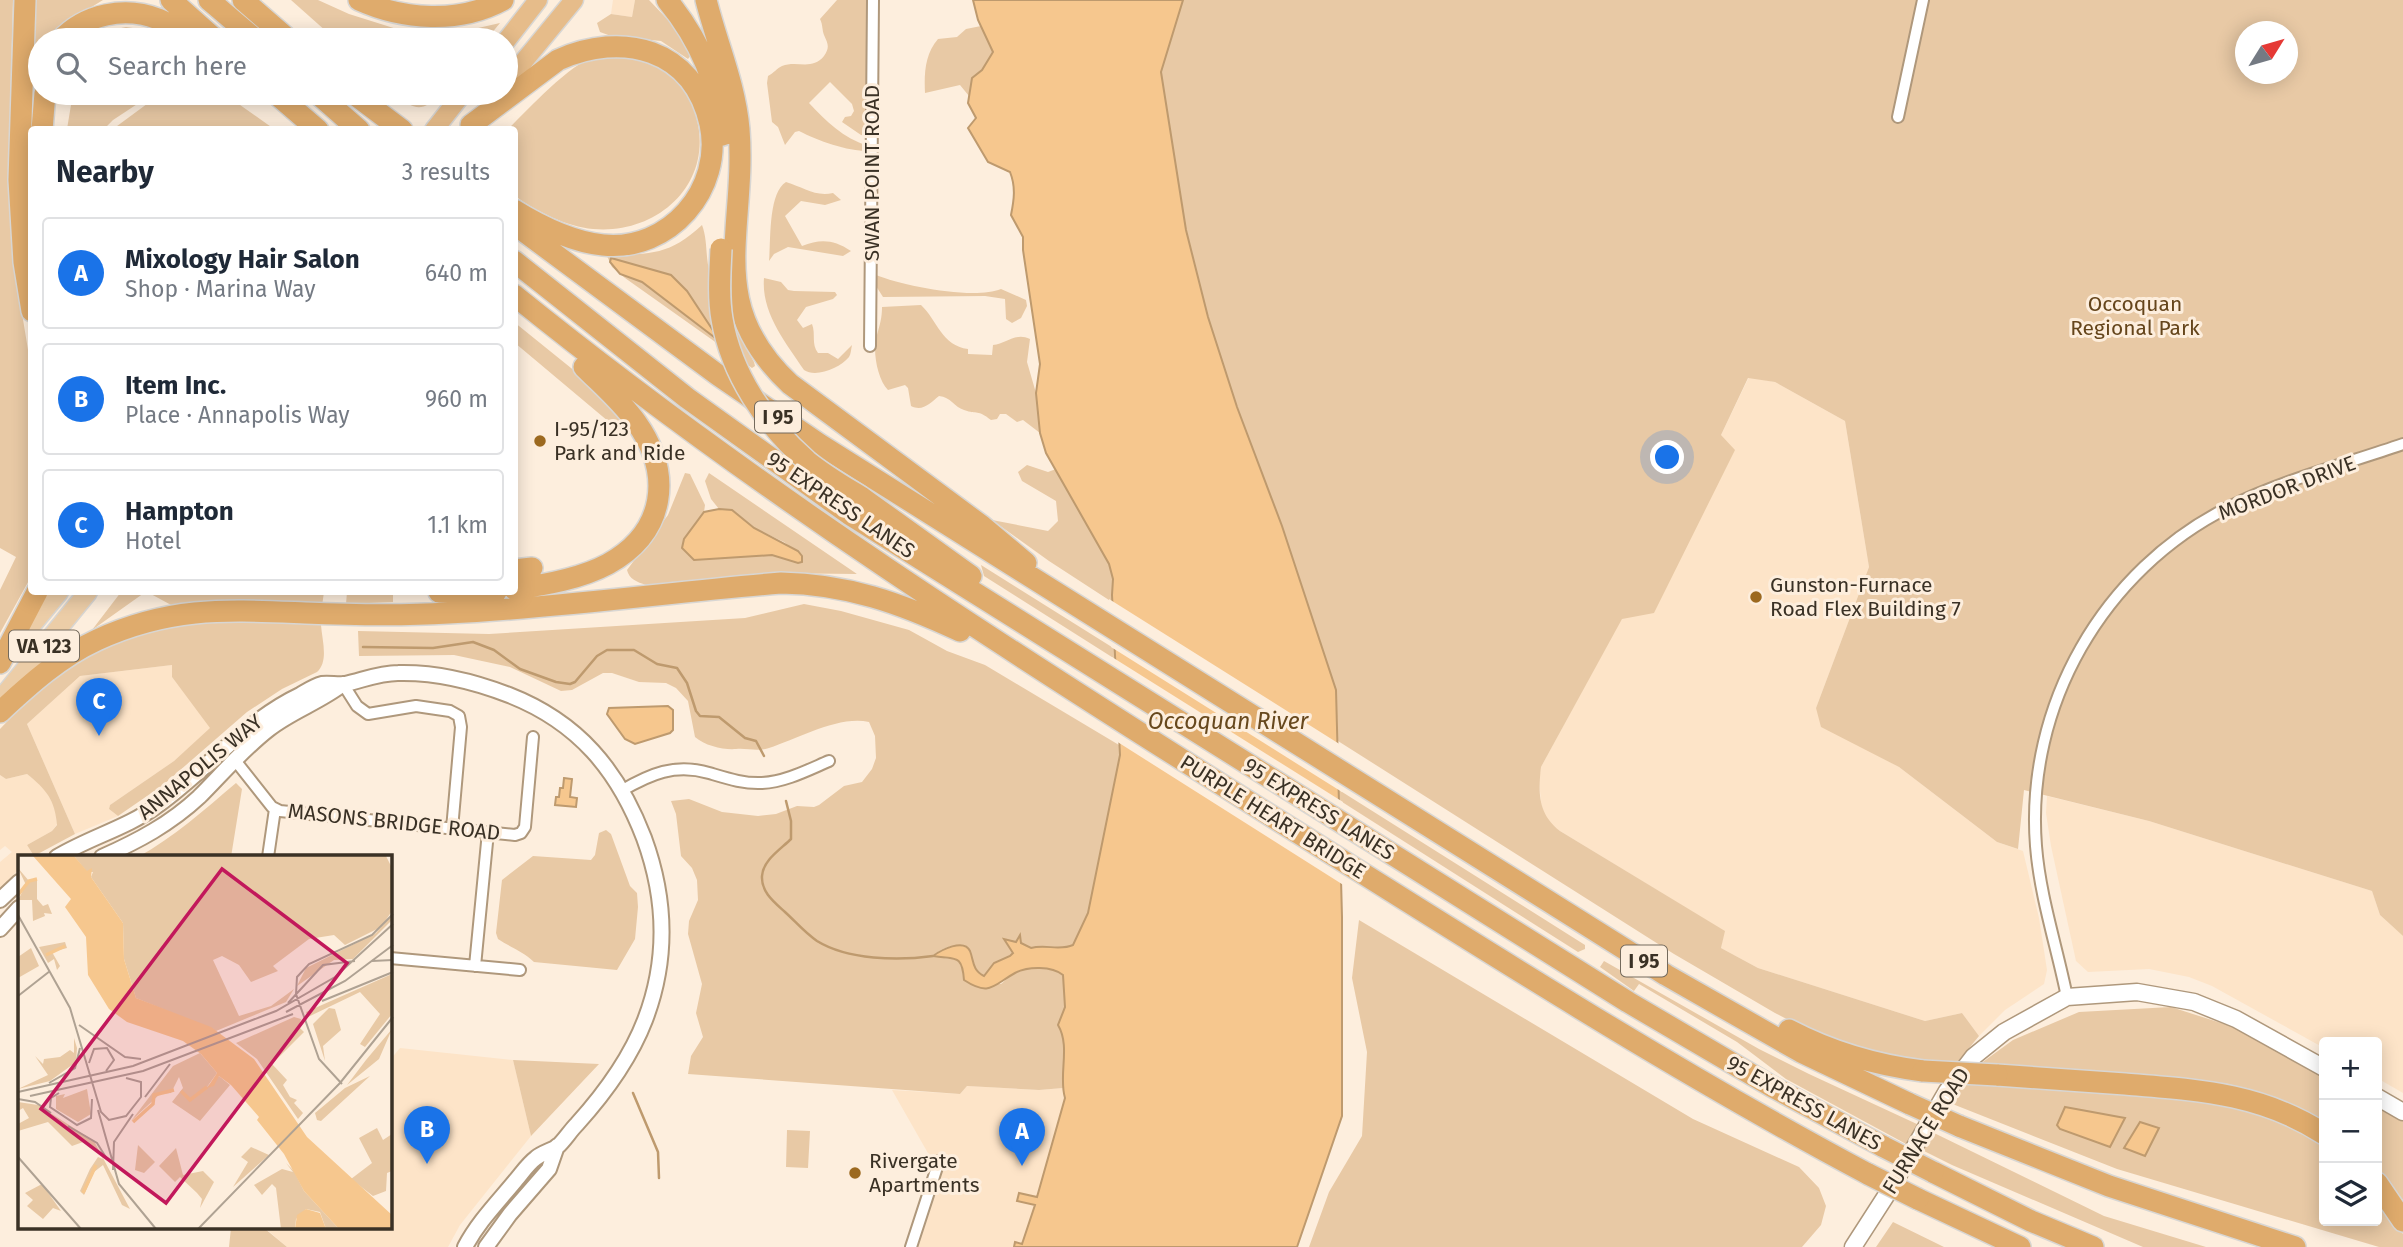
<!DOCTYPE html>
<html lang="en">
<head>
<meta charset="utf-8">
<style>
	body { margin:0; font-family:"Fira Sans",sans-serif; background:#f6f6f7; color:#1f2937 }
	.controls { position:absolute; right:21px; bottom:21px; display:grid; overflow:hidden; border-radius:7px; box-shadow:0 4px 18px #0003 }
	.controls button { width:63px; height:63px; display:grid; place-items:center; padding:0; border:0; border-bottom:2px solid #e0e1e3; background:#fff; color:#1f2937; font:35px sans-serif }
	.compass { position:absolute; left:2235px; top:21px; width:63px; height:63px; border-radius:50%; background:#fff; box-shadow:0 4px 18px #0003; rotate:53deg }
	.you { position:absolute; left:1668px; top:458px; width:24px; height:24px; margin:-18px; border:5px solid #fff; border-radius:50%; background:#1a73e8; box-shadow:0 0 0 10px #1a73e833 }
	.badge { display:grid; place-items:center; width:46px; height:46px; border-radius:50%; background:#1a73e8; color:#fff; font-size:23px; font-weight:700 }
	.pin { position:absolute; translate:-50% -58px; filter:drop-shadow(0 2px 4px #0008) }
	.pin::after { content:''; position:absolute; top:37px; width:24px; height:21px; background:inherit; clip-path:polygon(0 0,100% 0,50% 100%) }
	.list { margin:0; padding:0; list-style:none }
	h2 { display:flex; justify-content:space-between; align-items:center; height:91px; margin:0; padding:0 28px; font-size:30px }
	h2 small { font-size:23px; font-weight:400; color:#747a83 }
	.list li { display:grid; grid-template-columns:46px 1fr auto; gap:21px; align-items:center; box-sizing:border-box; height:112px; margin:0 14px 14px; padding:0 14px; border:2px solid #e0e1e3; border-radius:7px }
	.list b { display:block; font-size:26px; white-space:nowrap }
	.list p { margin:0; font-size:23px; white-space:nowrap; color:#747a83 }
	.list em { font-size:23px; font-style:normal; color:#747a83 }
	.icon { flex:none; width:38px; height:38px; fill:none; stroke:currentColor; stroke-width:2; stroke-linecap:round; stroke-linejoin:round }
	.map { position:relative; flex:none; width:2403px; height:1247px; overflow:hidden }
	.search { position:absolute; background:#fff; box-shadow:0 4px 18px #0003; left:28px; top:28px; width:490px; height:77px; display:flex; align-items:center; gap:18px; box-sizing:border-box; padding:0 24px; border-radius:38px; color:#747a83; font-size:26px }
	.panel { position:absolute; background:#fff; box-shadow:0 4px 18px #0003; left:28px; top:126px; width:490px; height:469px; border-radius:7px }
	.map>svg:first-child { display:block }
</style>
</head>
<body>
<div class="map">
<svg width="2403" height="1247" viewBox="0 0 2403 1247">
	<rect width="100%" height="100%" fill="#fdeedd"/>
	<path fill="#fde4c8" d="M613,0H635L632,17L611,14Z
		M1749,377L1775,382L1845,421L1869,567L1816,708L1864,748L1899,767L1997,842L2023,851L2039,918L2047,970L2044,984L2005,1010L1979,1036L1962,1013L1925,1021L1758,968L1721,948L1724,931L1560,831L1551,825L1542,812L1539,781L1541,767L1721,435Z
		M172,665V677L211,728L174,761L110,805L109,809L118,816L75,834L27,724L80,676Z
		M27,774L43,787L55,807L57,824L52,831L27,845L34,856L19,857V869L0,889V862L12,852L5,846L0,850V775L6,779Z
		M2047,796L2149,821L2372,891L2380,915L2403,936V1093L2377,1078V1042H2324V1048L2212,986L2189,977L2149,969L2088,972L2076,961L2051,846L2046,813Z
		M400,1048L513,1060L531,1136L460,1225L448,1247H287L265,1228H390V1060Z
		M967,1086L1039,1090L1063,1088L1065,1098L1037,1198L1019,1194L1035,1205L1022,1244L1015,1242L1014,1247H918L941,1176L892,1090L960,1094Z"/>
	<path fill="#e8c9a5" fill-rule="evenodd" d="M0,0H13L9,153L15,271L31,368L32,575L0,633V590L16,557L0,548Z
		M32,0H103L59,27L46,40H40V50L35,61L32,59Z
		M291,0H318L349,14L403,31L437,33L465,31L500,23L486,40H336Z
		M635,0H649L670,22L691,55L688,59L661,41L611,36L600,32L597,23L611,14L632,17Z
		M837,0H866L867,136L861,135L842,122L845,117L851,116L854,111L852,104L830,82L809,103C826,121 843,138 868,146V151C847,151 818,141 799,131L795,132L785,145L778,127L772,122L767,83L768,76C774,73 777,68 782,66C797,60 812,71 824,56C830,47 828,44 824,35C822,30 823,25 820,19Z
		M1183,0H2403V936L2380,915L2372,891L2149,821L2024,790L2018,849L1997,842L1899,767L1821,727L1816,708L1869,567L1845,421L1775,382L1748,378L1721,435L1735,450L1654,613L1622,619L1541,767C1538,793 1538,814 1560,831L1725,931L1721,948L1758,968L1925,1021L1962,1013L1979,1036L1956,1064L1890,1059L1808,1030L1775,1013L1674,954L1338,741L1336,690L1282,526L1237,407L1208,317L1186,230L1161,72ZM2246,32H2288V74H2246Z
		M981,26L993,52L982,70L972,78L969,96L960,85L925,93C924,73 925,54 938,39L957,37L966,29Z
		M126,27L160,32L171,40H87L97,33Z
		M629,53C642,59 662,65 673,74C683,84 692,103 696,116C715,183 658,235 593,229C567,227 536,211 515,196L514,130H507C528,110 569,64 596,56C606,53 619,54 629,53Z
		M73,93H154L113,120L104,129H67Z
		M169,93H217L233,100L274,129H113L151,101Z
		M395,93H440C422,114 414,110 395,93Z
		M786,182C803,187 815,197 833,193L841,200L825,205L801,201L785,216L802,246C820,239 833,239 851,251L843,256L788,247L774,254L769,261C771,241 768,193 786,182Z
		M702,225C708,241 705,257 710,273C721,304 738,333 754,362L755,366L752,368L625,278L612,267L607,256L609,255C651,254 670,255 702,225Z
		M876,275C903,286 974,300 1001,289L1026,300L1027,306L1021,318L1012,323L1006,319L1005,299L985,296L883,297L876,286Z
		M764,278L781,282L788,290L794,291L835,292L837,295L833,299L806,307L797,320L803,328L812,324C816,334 811,344 818,353H828L838,359L852,345C851,349 851,354 849,357C840,368 816,378 804,370C786,343 761,313 764,278Z
		M921,305C937,320 942,346 968,349V354L992,355L993,345C1007,343 1016,332 1030,339L1027,362L1036,393L1040,433L1023,420L1017,422L1006,414H1000L997,419L991,420C977,409 978,415 964,410C954,407 951,397 939,396C930,403 923,412 911,406L908,388L905,385L888,390C877,379 872,349 877,335C880,324 882,318 882,307Z
		M514,322L597,389L629,428L628,431L625,434L621,432L515,343Z
		M1027,465L1048,472L1056,469L1109,564L1113,579L1112,602L1049,561L992,520L1048,531L1058,521L1056,501L1022,481L1018,472Z
		M685,473L690,474L705,505L704,512L694,525V560L772,555L798,563L802,556L784,542L754,528L732,510L719,509L711,499L705,481L709,473L857,574L766,573L646,585C637,582 629,579 627,570L668,515Z
		M981,565L1115,649V659L984,576Z
		M121,592H324L322,606H173L149,593H144L92,630Z
		M347,592H384L393,594V602L346,604Z
		M804,604L841,611L909,630L947,651L985,665L1119,745L1120,755L1088,913L1073,945C1060,951 1046,944 1031,948L1021,943L1019,936L1016,942L1009,940L1007,944L1013,953L1010,956L994,963L984,976C974,971 970,961 969,950C956,943 945,946 933,955L948,959L957,958L961,961L964,980L1001,984C1006,980 1011,974 1016,972C1029,966 1052,966 1063,975L1065,1007L1058,1025C1068,1042 1064,1068 1063,1088L1039,1090L967,1086L960,1094L688,1074L691,1056L703,1037L696,1013L702,984L688,934L689,921L698,900L697,880L692,868L681,856L676,814L671,801L689,799L722,812L758,816L776,814L797,806L814,807L819,805L844,786L862,782L872,769L876,758L875,736L869,722C839,715 797,739 769,748C757,752 748,748 736,749C724,750 705,746 695,737L688,701L676,688L666,683L639,682L612,673H603L572,690L561,691L510,667L454,655L359,656L358,631L489,634L745,618Z
		M316,621L321,625C322,640 329,661 317,672L282,689L247,712L163,785L118,816L109,809L110,805L174,761L210,728L172,677V665L80,676L27,724L75,834L34,856L27,845L52,831L57,825C55,800 46,789 27,774L6,779L0,775V729L23,705L77,661L111,642L193,622Z
		M236,783L242,789L231,857H138C174,837 204,810 236,783Z
		M1339,790L1585,945V949L1578,952L1339,800Z
		M606,830L611,834L630,886L637,893L638,907L635,939L617,970L534,962C524,952 510,947 498,939L496,933L502,880L533,856L591,860L595,855L599,833Z
		M1359,920L1693,1119L1799,1167L1819,1188L1826,1206L1821,1225L1802,1247H1309L1329,1192L1362,1136L1367,1052L1352,978Z
		M1604,961L1759,1049L1809,1074L1919,1125L1908,1145L1786,1079L1737,1042L1639,984L1634,991L1600,967Z
		M2171,1007L2243,1030L2324,1077V1123L2287,1103L2229,1084L1980,1064L2013,1040L2079,1012Z
		M513,1060L599,1064L531,1136Z
		M1962,1083C2016,1085 2070,1088 2124,1093C2193,1099 2266,1103 2324,1145V1221H2377V1200L2403,1234V1247H2379L2117,1169L1950,1103Z
		M2377,1106L2403,1121V1200L2377,1170Z
		M787,1130L810,1131L808,1168L786,1167Z
		M1932,1132L2104,1216L2206,1247H2143L1952,1165L1920,1149Z
		M1893,1222L1944,1247H1876Z
		M231,1228H264L287,1247H229Z"/>
	<path fill="#f6c78e" stroke="#be9a6e" stroke-width="2" d="M973,0H1183L1161,72L1186,230L1208,317L1237,407L1282,526L1336,690L1342,917V1116L1297,1247H1014L1015,1242L1022,1244L1035,1205L1017,1201L1019,1193L1037,1197L1065,1098C1058,1075 1071,1047 1058,1025L1065,1007L1063,975C1052,966 1028,966 1015,973C993,985 990,997 964,980C962,953 955,960 933,956C941,950 964,938 970,951C974,961 972,970 984,976L994,963L1010,956L1013,953L1004,939L1016,942L1020,935L1021,943L1031,948C1045,944 1060,951 1073,945L1088,913L1120,755L1112,595L1113,579L1109,564L1046,453L1040,433L1036,393L1040,364L1023,250V237L1011,215C1014,200 1016,187 1010,172L988,162L968,128L976,118L968,103L972,78L982,70L993,52L978,20Z
		M611,258L671,275L687,291L714,332V337L642,282L620,274L610,262Z
		M719,509L732,510L754,528L798,551L802,556V562L798,563L772,555L694,560L682,548L684,539L704,512Z
		M668,706L673,710V730L670,733L635,744L625,739L607,714L609,708Z
		M564,778L572,779L570,797L577,798L576,807L555,805L556,797H559L560,788H563Z
		M2065,1107L2125,1118L2110,1147L2060,1129L2057,1125Z
		M2140,1122L2159,1128L2145,1156L2124,1148Z"/>
	<path fill="#fdeedd" d="M1109,599L1341,745L1342,792L1111,647Z
		M1112,657L1343,802L1345,886L1116,741Z"/>
	<g fill="none" stroke-linecap="round" stroke-linejoin="round">
		<path stroke="#be9a6e" stroke-width="2.5" d="M363,647L433,648L473,642L494,650L520,669L556,682L570,684L575,682L597,656L607,650H634L657,664L677,668L687,683L696,711L700,716L719,717L745,738L756,741L764,756
			M786,801L791,821V839C781,849 763,860 762,876C761,892 774,902 785,912C795,921 805,933 817,941C848,960 898,961 933,956
			M633,1093L658,1152L659,1178"/>
		<g stroke="#af987c" stroke-width="14">
			<path id="minor" d="M1898,117L1923,0
				M870,346L873,0
				M343,684L357,706L368,714L416,706L450,711L459,716L461,727L452,829
				M234,759L272,807L280,811L515,835L521,833L525,827L533,737
				M621,791C650,774 675,763 709,773C726,778 744,784 762,783C785,782 808,770 829,761
				M268,857L275,809
				M390,958L520,970
				M475,966L488,832
				M2067,997C2057,947 2040,897 2036,846C2025,706 2103,570 2229,507C2283,480 2345,464 2403,444
				M911,1247L939,1161"/>
		</g>
		<g stroke="#af987c" stroke-width="18">
			<path id="tertiary" d="M57,857C90,837 127,828 158,805C207,770 245,721 300,695C307,691 314,686 322,684C329,683 338,685 345,684C363,680 380,673 398,673C437,672 473,681 509,695C578,722 618,770 644,838C666,898 668,960 645,1020C630,1059 605,1093 577,1124C570,1131 564,1141 557,1147C550,1151 542,1153 536,1158C528,1164 522,1173 516,1180C498,1202 478,1222 465,1247
				M102,857C138,841 170,824 199,797C222,774 243,749 269,729C292,711 320,702 343,684
				M0,900L19,882
				M0,929L19,908
				M486,1247L510,1214L549,1169L557,1146"/>
		</g>
		<g stroke="#af987c" stroke-width="19">
			<path id="secondary" d="M2377,1097L2403,1112
				M1853,1247L1891,1188L1947,1091L1973,1057L2004,1032L2067,997L2137,992L2194,1002L2236,1019L2324,1068"/>
		</g>
		<g stroke="#d8d6d3" stroke-width="21">
			<path id="primary" d="M17,643L59,592
				M0,700L88,592"/>
		</g>
		<g stroke="#d8d6d3" stroke-width="21">
			<path id="trunk" d="M506,41L538,0
				M506,83L574,0
				M434,130L463,93"/>
		</g>
		<g stroke="#d8d6d3" stroke-width="24">
			<path id="motorway" d="M25,0L19,180L24,262L32,311
				M171,0L216,40
				M209,0L256,40
				M243,0L289,40
				M359,0C403,20 459,24 503,0
				M667,0C699,39 719,84 723,135
				M706,0C717,44 735,84 739,129C747,230 703,303 790,384L982,526L1026,563
				M61,40C85,14 125,6 158,19C172,25 185,33 198,40
				M275,93L318,130
				M317,93L359,130
				M354,94L402,130
				M471,125L558,60C622,31 693,48 710,124C724,189 669,252 603,245C573,242 540,226 514,210
				M42,130L45,93
				M514,224L718,375L819,444L1666,975L1801,1052L1910,1104
				M514,261L687,398L849,514L1628,1002L1771,1086L1884,1147
				M514,295C755,490 1015,655 1276,819C1471,941 1665,1066 1868,1174
				M861,497L971,576
				M514,570L532,568
				M514,589C545,585 580,579 608,564C666,532 673,474 636,422C621,401 602,385 584,367
				M439,592H496
				M0,663L37,592
				M0,712C29,685 60,657 97,640C171,606 227,610 305,613C353,615 400,616 448,613C559,608 670,592 781,583C847,584 900,603 960,631
				M1789,1030C1831,1052 1875,1065 1923,1071
				M1997,1075C2039,1078 2082,1081 2125,1084C2197,1090 2261,1093 2324,1134
				M1959,1126L2109,1186L2295,1247
				M1933,1172L2031,1221L2093,1247
				M2377,1183L2403,1221
				M1918,1199L2020,1247"/>
		</g>
		<use href="#minor" stroke="#fff" stroke-width="10"/>
		<use href="#tertiary" stroke="#fff" stroke-width="14"/>
		<use href="#secondary" stroke="#fff" stroke-width="16"/>
		<use href="#primary" stroke="#eccda7" stroke-width="18"/>
		<use href="#trunk" stroke="#e6bc8a" stroke-width="18"/>
		<use href="#motorway" stroke="#dfab6c" stroke-width="21"/>
		<g stroke="#d8d6d3" stroke-width="24" stroke-linecap="butt">
			<path id="motorway-bridge" d="M721,249C720,272 718,296 722,319C731,374 766,425 807,461C824,475 843,486 861,497
				M1923,1071L1997,1075
				M1910,1104L1959,1126
				M1884,1147L1933,1172
				M1868,1174L1918,1199"/>
		</g>
		<use href="#motorway-bridge" stroke="#dfab6c" stroke-width="21"/>
	</g>
	<g fill="#9c691f" stroke="#fdeedd" stroke-width="2.5">
		<circle cx="540" cy="441" r="7"/>
		<circle cx="1756" cy="597" r="7"/>
		<circle cx="855" cy="1173" r="7"/>
	</g>
	<g text-anchor="middle" stroke-width="6" stroke-linejoin="round" paint-order="stroke">
		<g fill="#fdeedd" stroke="#746a5c" stroke-width="2">
			<rect x="755" y="401.5" width="46" height="31" rx="5"/>
			<rect x="9" y="630.5" width="70" height="31" rx="5"/>
			<rect x="1621" y="945.5" width="46" height="31" rx="5"/>
		</g>
		<g font-size="19" font-weight="bold" fill="#3a3125">
			<text x="778" y="424">I 95</text>
			<text x="44" y="653">VA 123</text>
			<text x="1644" y="968">I 95</text>
		</g>
		<g font-size="21" fill="#3a3125" stroke="#fdeedd">
			<text transform="translate(872 173) rotate(-90)" y="7">SWAN POINT ROAD</text>
			<text transform="translate(2287 488) rotate(-21)" y="7">MORDOR DRIVE</text>
			<text transform="translate(841 505) rotate(34)" y="7">95 EXPRESS LANES</text>
			<text transform="translate(200 767) rotate(-39)" y="7">ANNAPOLIS WAY</text>
			<text transform="translate(1319 809) rotate(32)" y="7">95 EXPRESS LANES</text>
			<text transform="translate(1273 817) rotate(32)" y="7">PURPLE HEART BRIDGE</text>
			<text transform="translate(394 822) rotate(6)" y="7">MASONS BRIDGE ROAD</text>
			<text transform="translate(1804 1103) rotate(29)" y="7">95 EXPRESS LANES</text>
			<text transform="translate(1926 1131) rotate(-58)" y="7">FURNACE ROAD</text>
		</g>
		<g font-size="21" fill="#65451b" stroke="#fdeedd">
			<text x="2135" y="311">Occoquan<tspan x="2135" dy="24">Regional Park</tspan></text>
		</g>
		<g font-size="21" fill="#3a3125" stroke="#fdeedd" text-anchor="start">
			<text x="554" y="436">I-95/123<tspan x="554" dy="24">Park and Ride</tspan></text>
			<text x="1770" y="592">Gunston-Furnace<tspan x="1770" dy="24">Road Flex Building 7</tspan></text>
			<text x="869" y="1168">Rivergate<tspan x="869" dy="24">Apartments</tspan></text>
		</g>
		<g font-size="23" font-style="italic" fill="#67481d" stroke="#fdeedd">
			<text x="1228" y="729">Occoquan River</text>
		</g>
	</g>
	<g transform="translate(18 855)">
		<rect width="374" height="374" fill="#fdeedd"/>
		<path d="M56,1H368L374,13V56L363,72L327,90L316,80L291,84L255,111L260,116L233,127L221,110L204,101L195,105L221,161L253,151L276,134L268,147L198,176L118,143L106,104L105,68L73,22L75,17H69ZM0,13L11,26L19,24V44L25,51L30,49L34,59L26,58L27,61L15,66L14,45H0L8,30ZM374,60V65L335,104L316,105L279,131L288,113L358,78ZM47,87L49,93L34,97L42,111L39,115L36,104L30,108L21,92ZM13,93L21,111L0,123V102ZM374,119V159L347,192L342,189L362,159L342,137L290,162L288,157ZM311,153L317,154L323,175L305,191L307,206L295,169ZM276,162L283,164L281,172L286,177L254,209L269,225L265,230L272,242L279,245L276,248L285,258L280,264L239,204L218,188ZM374,174L361,204L329,230L348,205ZM56,183L59,193L58,207L32,226L0,234L30,220L17,201L25,209L26,204L42,202L52,195L56,198ZM182,198L199,218L189,232L201,221L212,230L182,266L154,247L165,233L161,222L153,238L142,239L113,266L155,211ZM352,221L303,266L299,265L297,258L327,233ZM69,234L73,259L60,267L38,254V241L47,239L45,243ZM0,247L20,250L76,286L112,354L104,350L85,310L76,317L66,340L62,336L72,314L80,302L85,304L80,295L65,287L54,291L30,267L0,276V269L11,263L5,253L0,256ZM359,273L365,285L374,279V316L369,318L368,336L355,341L333,324L354,308L341,283ZM120,290L137,307L126,318L117,315ZM233,292L251,300L215,332L230,307L223,302ZM158,293L165,320L185,316L196,327L182,353L184,344L179,338L162,322L157,327L141,311ZM268,308L276,316L286,336L321,374H308L302,357L288,354L278,364L277,374H263L258,333L254,329L244,340L236,330L264,314L275,317ZM24,329L43,356L35,353L25,364L9,351L15,345L7,338Z" fill="#e8c9a5"/>
		<path d="M15,1H56L69,16L74,13L73,22L105,68L106,104L118,143L193,172L236,204L289,282L374,360V374H321L286,336L266,299L239,265L241,262L213,230L201,221L196,231L189,233L199,218L183,199L165,186L109,167L91,154L70,120L68,82L47,52L53,44ZM288,354L302,358L308,374H277L279,360Z" fill="#f6c78e"/>
		<path fill="none" stroke="#f6c78e" stroke-width="3.5" d="M0,40L11,26L19,24M28,100L47,91M163,236L172,245L189,232M115,267L135,249L136,240L156,235M65,338L78,310"/>
		<path fill="none" stroke="#afa293" stroke-width="2" d="M0,60L52,153L83,257L91,265L108,261L123,242V227L108,223M354,106L375,105M0,141L32,116M304,146L375,117M270,148L305,110L337,106M268,157L327,126L375,90M61,170L107,202L123,204M71,208L76,194L89,193L96,205L88,216M31,228L57,213L62,193M324,229L301,204L278,139L279,122L291,109L354,80L375,59M0,237L115,211L258,156L317,122L375,69M41,238L33,243L32,252L59,270L73,263L74,244M12,241L125,216L275,159M127,242L152,209M0,244L17,247L33,258M80,255L101,329L138,374M50,271L79,288L89,304M0,302L63,374M95,315L96,287L115,259M180,374L322,228L375,162"/>
		<path fill="#c2185b" fill-opacity="0.15" stroke="#c2185b" stroke-width="3.5" d="M204,14L329,108L148,348L23,254Z"/>
		<rect width="374" height="374" fill="none" stroke="#3a3125" stroke-width="3.5"/>
	</g>
</svg>
<div class="controls">
<button>+</button>
<button>−</button>
<button><svg class="icon" aria-label="layers" viewBox="0 0 24 24"><path d="M12 4l9 5-9 5-9-5zM3 14l9 5 9-5"/></svg></button>
</div>
<svg class="compass" viewBox="-18 -18 36 36"><path d="M0-13l5 13h-10z" fill="#e53935"/><path d="M0 13l5-13h-10z" fill="#747a83"/></svg>
<div class="you"></div>
<div class="pin badge" style="left:1022px;top:1166px">A</div>
<div class="pin badge" style="left:427px;top:1164px">B</div>
<div class="pin badge" style="left:99px;top:736px">C</div>
<div class="search"><svg class="icon" aria-label="search" viewBox="0 0 24 24"><circle cx="10" cy="10" r="6"/><path d="M15 15l6 6"/></svg>Search here</div>
<section class="panel">
<h2>Nearby<small>3 results</small></h2>
<ul class="list">
<li><span class="badge">A</span><div><b>Mixology Hair Salon</b><p>Shop · Marina Way</p></div><em>640 m</em></li>
<li><span class="badge">B</span><div><b>Item Inc.</b><p>Place · Annapolis Way</p></div><em>960 m</em></li>
<li><span class="badge">C</span><div><b>Hampton</b><p>Hotel</p></div><em>1.1 km</em></li>
</ul>
</section>
</div>
</body>
</html>
